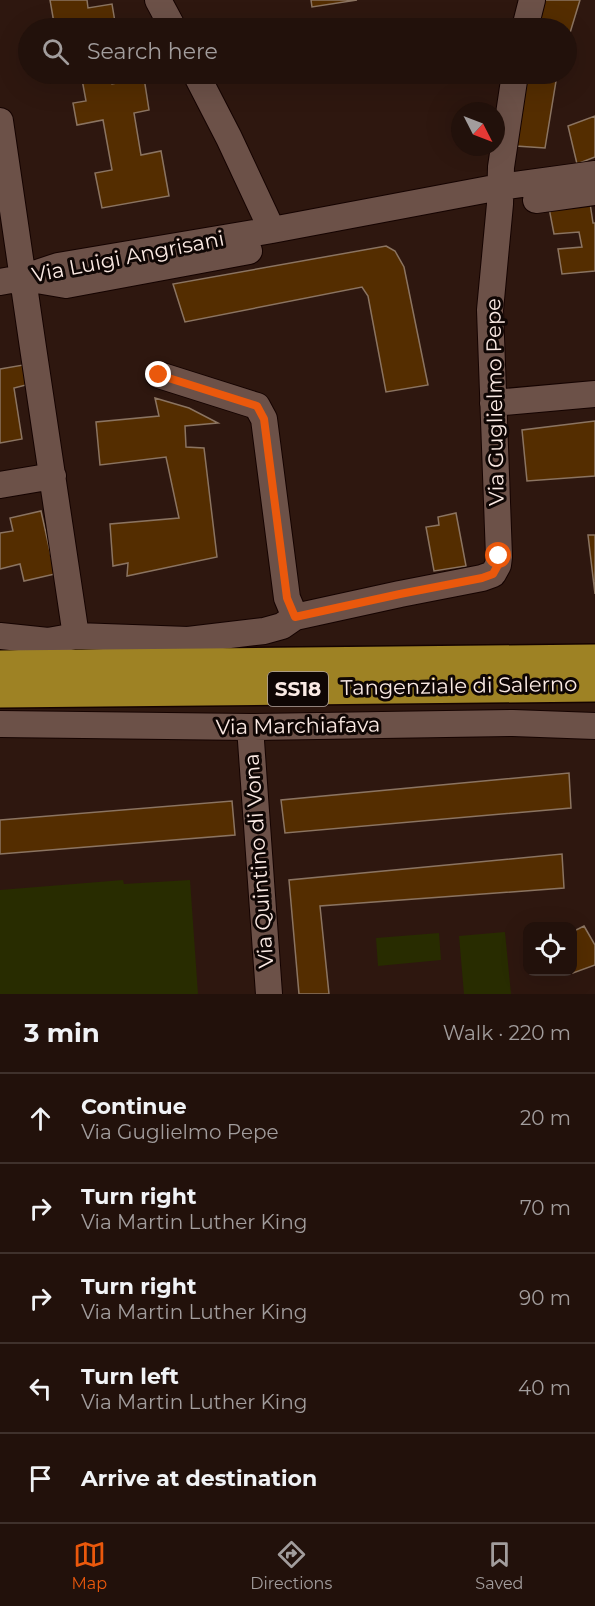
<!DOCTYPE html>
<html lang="en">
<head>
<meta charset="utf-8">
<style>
	body { margin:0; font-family:Montserrat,sans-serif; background:#2a1a14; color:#f1f3f6 }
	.controls { position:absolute; right:18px; bottom:18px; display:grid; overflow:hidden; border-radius:12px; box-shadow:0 6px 24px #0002 }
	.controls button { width:54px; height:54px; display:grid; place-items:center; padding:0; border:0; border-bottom:2px solid #3f312c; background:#22110b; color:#f1f3f6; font:30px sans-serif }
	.compass { position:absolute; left:451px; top:102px; width:54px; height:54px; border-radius:50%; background:#22110b; box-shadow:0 6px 24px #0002; rotate:132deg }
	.stop { position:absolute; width:18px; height:18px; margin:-14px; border:4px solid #ea580c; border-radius:50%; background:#fff }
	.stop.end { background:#ea580c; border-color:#fff; box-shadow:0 2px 6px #0008 }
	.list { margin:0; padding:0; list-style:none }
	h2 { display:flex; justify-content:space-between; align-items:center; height:78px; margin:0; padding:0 24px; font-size:26px }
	h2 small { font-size:20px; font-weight:400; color:#a29d9d }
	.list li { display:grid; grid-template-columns:39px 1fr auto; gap:18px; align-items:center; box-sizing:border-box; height:90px; padding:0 24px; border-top:2px solid #3f312c }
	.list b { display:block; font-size:22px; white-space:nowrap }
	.list p { margin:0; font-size:20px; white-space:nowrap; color:#a29d9d }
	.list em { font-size:20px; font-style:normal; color:#a29d9d }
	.icon { flex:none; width:33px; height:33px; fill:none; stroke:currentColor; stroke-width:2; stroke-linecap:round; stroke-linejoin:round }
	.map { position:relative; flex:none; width:595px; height:994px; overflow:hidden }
	.search { position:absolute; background:#22110b; box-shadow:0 6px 24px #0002; left:18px; right:18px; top:18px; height:66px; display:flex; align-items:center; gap:15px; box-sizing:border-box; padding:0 21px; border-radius:33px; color:#a29d9d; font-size:22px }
	.sheet { height:528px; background:#22110b }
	nav { display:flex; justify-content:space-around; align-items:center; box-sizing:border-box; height:84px; border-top:2px solid #3f312c; background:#22110b; font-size:16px; color:#a29d9d }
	nav a { display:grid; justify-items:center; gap:3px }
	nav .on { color:#ea580c }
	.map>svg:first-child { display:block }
</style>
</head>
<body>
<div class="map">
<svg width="595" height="994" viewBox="0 0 595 994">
	<rect width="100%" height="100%" fill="#2e170f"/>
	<path fill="#282c00" d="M123,880L124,884L190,880L198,994H0V890Z
		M505,932L511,994H464L459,936Z
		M439,933L441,960L378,966L376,938Z"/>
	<path fill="#542d00" stroke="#8b7461" stroke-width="1.5" d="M50,0H87L88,8L112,4L116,28H41V25L54,23Z
		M311,0H357L312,7Z
		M545,0H580L566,46V28H536Z
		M81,74H110L112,84L144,78L149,110L134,113L141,155L161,151L169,196L102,208L95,173L112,170L103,120L77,125L73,103L86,101Z
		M524,76L556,81L545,148L516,146Z
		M595,116V157L577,164L568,126Z
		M590,203L593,223H595V271L562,274L558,249L582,247L579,232L554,234L549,208Z
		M386,246L395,251L404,267L428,385L386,392L368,296L362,287L185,322L173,284Z
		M23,365L26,385L14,388L22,439L0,443V369Z
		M155,398L189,408L218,423L185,426L186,447L204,448L217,557L127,576L128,563L113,566L110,524L179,518L166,457L100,465L96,422L159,416Z
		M595,421V476L527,481L522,430Z
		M41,511L55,574L24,581L20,564L0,569V533L13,531L10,518Z
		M456,513L466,566L434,571L426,527L439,525L438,517Z
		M588,535H595V594Z
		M569,773L571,808L285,833L281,800Z
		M232,801L235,835L0,854V820Z
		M562,854L564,888L320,906L329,994H299L289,880Z
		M584,926L595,945V965L573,973L572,932Z"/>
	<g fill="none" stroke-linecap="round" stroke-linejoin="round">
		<g stroke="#150300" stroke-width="28">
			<path id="minor" d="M158,0L173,28
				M525,28L532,0
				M196,74L229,138L272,230
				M0,121C24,293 51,464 76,636
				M536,200L595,192
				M25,278L66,285L249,251
				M0,282L22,278L58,266L272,230L500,187L595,174
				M159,375L257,406L264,419L287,598L295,617
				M493,403L595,394
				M0,485L53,476
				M0,636L48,641L76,636L188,640L264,631L282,626L295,617L400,594L482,578L493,574L498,565L499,557L490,310L500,204L501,167L515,74
				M0,724L250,727L513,723L595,726
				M250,727L269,994"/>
		</g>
		<g stroke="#150300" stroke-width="36">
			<path id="highway" d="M0,667L595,661
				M0,691L595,685"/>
		</g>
		<use href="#minor" stroke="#6c5148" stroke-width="26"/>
		<use href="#highway" stroke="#9e8224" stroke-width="33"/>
	</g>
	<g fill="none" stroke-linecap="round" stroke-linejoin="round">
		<path stroke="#ea580c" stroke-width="8" d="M159,375L257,406L264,419L287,598L295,617L400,594L482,578L493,574L498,565L499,556"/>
	</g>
	<g text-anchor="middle" stroke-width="6" stroke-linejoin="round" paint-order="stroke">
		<rect fill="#0f0604" stroke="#b4a6a1" stroke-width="1.5" x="268" y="672" width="60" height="34" rx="4.5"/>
		<g font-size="20" font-weight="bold" fill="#fbeae4">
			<text x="298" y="696">SS18</text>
		</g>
		<g font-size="21" fill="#fbeae4" stroke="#0f0604">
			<text transform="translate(128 257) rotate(-11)" y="7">Via Luigi Angrisani</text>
			<text transform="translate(495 402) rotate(-91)" y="7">Via Guglielmo Pepe</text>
			<text transform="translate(459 686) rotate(-1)" y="7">Tangenziale di Salerno</text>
			<text transform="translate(298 726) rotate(-1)" y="7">Via Marchiafava</text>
			<text transform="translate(259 861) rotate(-94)" y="7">Via Quintino di Vona</text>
		</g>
	</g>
</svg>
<div class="controls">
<button><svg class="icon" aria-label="locate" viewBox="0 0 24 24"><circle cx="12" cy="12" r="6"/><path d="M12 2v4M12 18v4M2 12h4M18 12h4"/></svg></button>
</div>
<svg class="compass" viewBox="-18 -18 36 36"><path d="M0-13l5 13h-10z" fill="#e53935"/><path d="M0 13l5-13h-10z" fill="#a29d9d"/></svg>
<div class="stop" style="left:499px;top:556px"></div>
<div class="stop end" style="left:159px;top:375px"></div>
<div class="search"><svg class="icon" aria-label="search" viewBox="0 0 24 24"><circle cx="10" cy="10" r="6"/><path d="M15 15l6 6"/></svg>Search here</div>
</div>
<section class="sheet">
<h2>3 min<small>Walk · 220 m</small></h2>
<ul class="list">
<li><svg class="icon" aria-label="ahead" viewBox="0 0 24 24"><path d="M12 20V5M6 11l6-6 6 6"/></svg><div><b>Continue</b><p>Via Guglielmo Pepe</p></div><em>20 m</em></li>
<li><svg class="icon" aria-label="right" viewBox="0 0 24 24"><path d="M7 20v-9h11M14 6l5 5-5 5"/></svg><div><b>Turn right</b><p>Via Martin Luther King</p></div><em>70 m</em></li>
<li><svg class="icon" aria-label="right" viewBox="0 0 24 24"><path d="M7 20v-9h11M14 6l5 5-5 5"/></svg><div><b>Turn right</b><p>Via Martin Luther King</p></div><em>90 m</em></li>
<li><svg class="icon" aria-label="left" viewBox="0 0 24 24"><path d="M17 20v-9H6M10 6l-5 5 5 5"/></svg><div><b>Turn left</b><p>Via Martin Luther King</p></div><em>40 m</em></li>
<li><svg class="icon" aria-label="arrive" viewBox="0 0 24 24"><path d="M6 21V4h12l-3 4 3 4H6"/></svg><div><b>Arrive at destination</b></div></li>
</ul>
</section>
<nav>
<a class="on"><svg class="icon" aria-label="map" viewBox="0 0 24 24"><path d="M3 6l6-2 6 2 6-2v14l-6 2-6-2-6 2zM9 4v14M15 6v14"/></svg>Map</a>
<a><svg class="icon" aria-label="directions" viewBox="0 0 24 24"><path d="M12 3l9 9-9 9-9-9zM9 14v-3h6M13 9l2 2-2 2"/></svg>Directions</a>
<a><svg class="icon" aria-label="saved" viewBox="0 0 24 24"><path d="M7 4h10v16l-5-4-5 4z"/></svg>Saved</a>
</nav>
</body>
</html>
